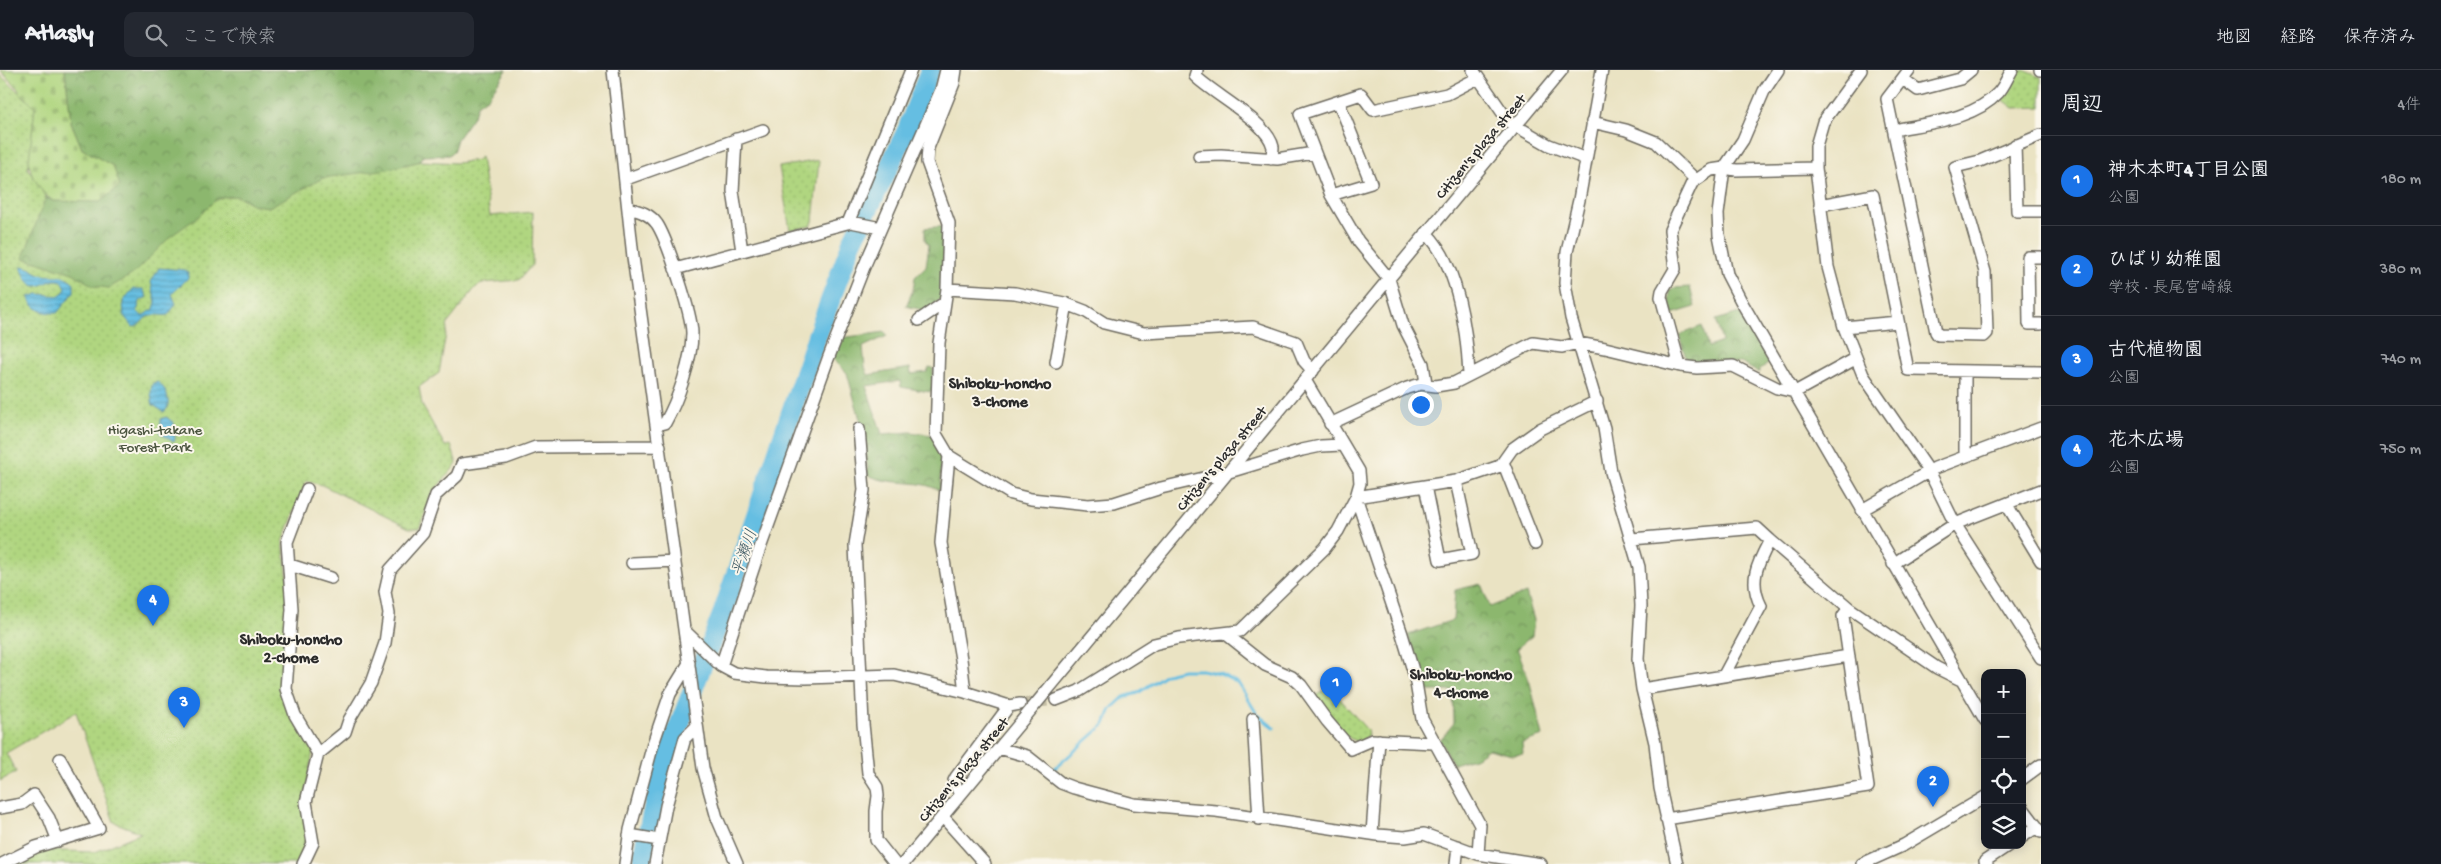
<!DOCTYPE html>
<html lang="ja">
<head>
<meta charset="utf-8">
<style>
	body { margin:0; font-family:"Gochi Hand","Klee One",sans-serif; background:#242831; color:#f1f3f6 }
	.controls { position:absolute; right:15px; bottom:15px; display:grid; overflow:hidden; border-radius:10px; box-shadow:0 2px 12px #0003 }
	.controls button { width:45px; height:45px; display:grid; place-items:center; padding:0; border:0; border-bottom:1px solid #363941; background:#171b24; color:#f1f3f6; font:25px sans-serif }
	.you { position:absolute; left:1420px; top:334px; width:18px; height:18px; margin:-12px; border:4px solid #fff; border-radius:50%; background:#1a73e8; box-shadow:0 0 0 8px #1a73e833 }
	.badge { display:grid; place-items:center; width:32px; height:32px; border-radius:50%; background:#1a73e8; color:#fff; font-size:16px; font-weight:700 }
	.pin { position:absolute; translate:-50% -41px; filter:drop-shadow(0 1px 2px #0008) }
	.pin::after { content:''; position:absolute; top:26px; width:18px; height:15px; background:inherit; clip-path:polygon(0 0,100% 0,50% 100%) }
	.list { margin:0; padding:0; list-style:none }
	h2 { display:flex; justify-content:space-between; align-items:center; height:65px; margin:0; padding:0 20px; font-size:21px }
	h2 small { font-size:16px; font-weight:400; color:#9ea1a6 }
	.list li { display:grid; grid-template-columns:32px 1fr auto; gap:15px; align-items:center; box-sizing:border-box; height:90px; padding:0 20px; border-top:1px solid #363941 }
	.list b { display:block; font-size:19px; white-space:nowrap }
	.list p { margin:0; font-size:16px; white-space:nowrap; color:#9ea1a6 }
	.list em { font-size:16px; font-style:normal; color:#9ea1a6 }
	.icon { flex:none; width:28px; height:28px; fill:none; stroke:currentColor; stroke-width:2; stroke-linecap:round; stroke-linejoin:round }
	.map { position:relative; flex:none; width:2041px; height:794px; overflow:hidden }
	header { display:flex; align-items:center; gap:30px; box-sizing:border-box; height:70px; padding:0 25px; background:#171b24; border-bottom:1px solid #363941 }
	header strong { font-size:24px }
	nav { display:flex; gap:28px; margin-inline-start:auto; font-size:18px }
	.search { width:350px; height:45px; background:#242831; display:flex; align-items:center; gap:12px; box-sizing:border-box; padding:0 18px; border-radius:10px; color:#9ea1a6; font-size:19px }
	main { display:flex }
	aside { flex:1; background:#171b24 }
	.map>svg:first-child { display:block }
</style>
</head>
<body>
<header>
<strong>Atlasly</strong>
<div class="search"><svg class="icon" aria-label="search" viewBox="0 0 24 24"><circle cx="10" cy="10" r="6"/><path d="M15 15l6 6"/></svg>ここで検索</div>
<nav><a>地図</a><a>経路</a><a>保存済み</a></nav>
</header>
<main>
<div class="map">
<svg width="2041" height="794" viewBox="0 0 2041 794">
	<defs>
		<pattern id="forest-crowns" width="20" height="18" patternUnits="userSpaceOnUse" patternTransform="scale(1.25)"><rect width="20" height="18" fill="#8cb76e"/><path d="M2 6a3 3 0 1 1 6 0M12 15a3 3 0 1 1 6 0" fill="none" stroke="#73955b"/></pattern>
		<pattern id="cemetery-stones" width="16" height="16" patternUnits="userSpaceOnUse" patternTransform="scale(1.25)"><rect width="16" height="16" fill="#b0d680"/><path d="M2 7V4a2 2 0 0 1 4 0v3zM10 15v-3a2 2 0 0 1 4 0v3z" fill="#98b86f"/></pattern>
		<pattern id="park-dots" width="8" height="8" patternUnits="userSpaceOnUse" patternTransform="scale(1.25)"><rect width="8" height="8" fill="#b0d680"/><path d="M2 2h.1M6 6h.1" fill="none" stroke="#98b86f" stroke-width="1.8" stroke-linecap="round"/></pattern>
		<pattern id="water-rules" width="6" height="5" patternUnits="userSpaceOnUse" patternTransform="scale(1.25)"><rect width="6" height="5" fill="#65bee2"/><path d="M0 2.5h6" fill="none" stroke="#539bb7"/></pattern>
	</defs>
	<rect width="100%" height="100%" fill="#fbf7ec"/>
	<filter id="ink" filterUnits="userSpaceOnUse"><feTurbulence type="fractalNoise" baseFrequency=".02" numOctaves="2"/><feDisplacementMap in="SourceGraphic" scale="10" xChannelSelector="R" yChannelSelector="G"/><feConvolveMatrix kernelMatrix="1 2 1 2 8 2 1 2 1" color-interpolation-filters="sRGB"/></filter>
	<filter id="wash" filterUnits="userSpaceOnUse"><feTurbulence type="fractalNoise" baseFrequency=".0096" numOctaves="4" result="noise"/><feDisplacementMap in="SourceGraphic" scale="20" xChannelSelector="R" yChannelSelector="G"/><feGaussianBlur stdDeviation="1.12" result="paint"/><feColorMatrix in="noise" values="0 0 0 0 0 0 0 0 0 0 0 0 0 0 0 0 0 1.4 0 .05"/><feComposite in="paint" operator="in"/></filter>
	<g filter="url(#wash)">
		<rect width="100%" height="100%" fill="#eae3c3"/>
		<path fill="url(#forest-crowns)" stroke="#5c714c" d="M65,0H507L488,27L477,35L474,45L457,69L453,82L449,85L423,86L417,95L115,224L0,189V11L32,120L53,131H72L113,96L82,79L71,52Z
			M946,156L943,227L924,243L919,239L906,236L913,220L915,207L926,196L929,175L925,170V158Z
			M1690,217L1695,237L1672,244L1669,231L1670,221L1674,218Z
			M1739,243L1770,293L1760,299L1759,303L1741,293L1687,292L1679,265L1702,256L1708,277L1722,272L1716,250Z
			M885,262L887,266L863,277L865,297L868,305L910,298L911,304L927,302L929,297L933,298V319L930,322L901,317L900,311L866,316L882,364L910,362L933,365L941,381L940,420C935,419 930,416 925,415C906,411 886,414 868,405L865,367L847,303L832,288L840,268Z
			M1481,514L1490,537L1526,523L1534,550L1532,566L1517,578L1530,613L1543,666L1522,673L1523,684L1513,685L1488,679L1477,687L1453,694L1440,670L1454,653L1453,621H1424L1408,565L1453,550L1455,520Z"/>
		<path fill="url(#cemetery-stones)" stroke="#6e8056" d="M0,0H65L71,52L82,79L113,96L120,116L100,132L53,131L35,117L26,82L27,40L18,19Z"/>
		<path fill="url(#park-dots)" stroke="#6e8056" d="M2024,0L2041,7V37L2014,38L2002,29L2012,16L2017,2Z
			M0,5L35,37L28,99L46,127L23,188L73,203L93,216L109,218L133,204L171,166L199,146L213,132L223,127L238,126L254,135L269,137L323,108L388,99L422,91L457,93L477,90L481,87L490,146L533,142L532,195L519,210L484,213L476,217L448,253L439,303L419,317L422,335L445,376L451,375L457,394L432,423L420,458H409L322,415L306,411L283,472L288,511L284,619L313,681L304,732L310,776L299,794H9L36,780L95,782L141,763L114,752L76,642L6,683L16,702L0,711Z
			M819,90L813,152L810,156L790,160L779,97Z
			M1328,615L1367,660L1368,666L1358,672C1339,666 1328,643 1317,626Z"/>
		<path fill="url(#water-rules)" stroke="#487486" d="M21,196C29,196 35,203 43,205C55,207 64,203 74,213V222L57,243C46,244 31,239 29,227L38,224L60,226L66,219L63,212C47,202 34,236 21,196Z
			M159,198L185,200L188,202V208L172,224L176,234L168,245C160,246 154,243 147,247C141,251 140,256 133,257L124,246L123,231L133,219H143L147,227L140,231L137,241L142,246L154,239L156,232L151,212Z
			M158,312C166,318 173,335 164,342L153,335C151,327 150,320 153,313Z
			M166,347L174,353L175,370L172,371L160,363L161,349Z"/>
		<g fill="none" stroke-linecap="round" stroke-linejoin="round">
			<path stroke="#65bee2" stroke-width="3" d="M1054,699L1105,654L1111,639L1124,627L1138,623L1166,604L1183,600H1202L1220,604L1238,613L1257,644L1274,658"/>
			<path stroke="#65bee2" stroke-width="20" d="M642,794L645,774L663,697L723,542L817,266L852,172L907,60L930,0"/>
		</g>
	</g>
	<g filter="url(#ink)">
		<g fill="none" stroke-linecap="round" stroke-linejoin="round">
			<path stroke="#c4bea5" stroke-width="11" stroke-dasharray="11 5.5" stroke-linecap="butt" d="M1020,634L1056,630"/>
			<g stroke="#6e6b60" stroke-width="14">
				<path id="minor" d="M613,0L633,187L703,698L717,748L737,794
					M956,0L954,13L928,78L927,92L949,153L947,219L939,273L936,364L949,386L941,473L961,589L965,622
					M1197,0L1195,6C1214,25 1267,51 1273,77C1273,80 1272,85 1271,89
					M1473,0L1509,52L1549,75L1586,89
					M1602,0L1579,130L1567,182L1565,213L1571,248L1604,358L1611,402L1639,497L1641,536L1638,589L1642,619L1655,673L1660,718L1677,794
					M1778,0L1764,21L1743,70L1724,98L1718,144L1719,165L1727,204L1741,231L1985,650
					M1861,0L1823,52L1816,76V98L1828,197L1844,257L1863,305L1929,401L1955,454L2041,588
					M1909,0L1887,29L1936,262L1938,265L1984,266L1987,263L1985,202L1955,97L1980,91L2041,65
					M2040,0H2041
					M1903,9L1918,20L1960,9L1971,0
					M1592,52L1626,60L1656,72L1696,110
					M1894,60C1927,53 1973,50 1998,23C2004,17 2007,8 2012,0
					M736,69L733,121L742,181
					M2015,75L2017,141H2041
					M1199,86L1221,85L1277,89L1314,83
					M626,109L763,60
					M1331,125L1371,113L1339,33
					M1820,135L1873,125L1908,300L2041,302
					M628,138C640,141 650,144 657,154C667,169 692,245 692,263C692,290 678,330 665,353L657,355
					M848,153L911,0
					M1426,163C1458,193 1467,263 1469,304
					M2041,187H2028L2029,254H2041
					M675,199L851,152L881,158
					M947,219L1015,223L1064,233L1085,241L1104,253L1144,263L1253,257L1296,272L1304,291L1313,301
					M919,250L944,233
					M1844,257L1898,252
					M1056,292L1067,234
					M1680,296L1661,227L1662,221L1675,199L1670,160L1692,113L1711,100L1724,98L1736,100L1816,98
					M1965,302V386
					M1305,310L1359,401L1360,413L1356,427L1402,564L1415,607L1422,649L1480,755L1478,784
					M1426,313L1423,294L1403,255L1389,209L1358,171L1331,125L1300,44L1361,24L1373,40L1447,24L1478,8
					M1330,354L1407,318L1421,314L1436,316L1454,313L1533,273L1562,277L1578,273L1605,278L1680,296L1697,298L1733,296L1777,318L1795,322L1855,289
					M859,359L864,420L855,475L863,654L868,703L877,717L878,726L876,741V770L895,794
					M949,386L1011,424L1031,429L1088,435L1114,433L1161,418L1229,402L1302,380L1321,376L1342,375
					M1503,392L1535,474
					M1425,416L1440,490L1472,484L1456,411
					M307,419L287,472L292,539L286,619L295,645L318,684
					M2007,435L2041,491
					M1862,440L1935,398L2041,358
					M1632,469L1757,458L1770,470
					M632,493L675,491
					M1893,494L1955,454L2041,420
					M290,495L331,508
					M685,561L721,596L734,603L766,607L806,608L894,605L965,622L1009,636L1020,634
					M1226,564L1265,595L1292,607L1301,615L1327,651L1351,679L1372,670L1433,673
					M721,596L758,484L828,289L864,197L941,20L946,0
					M1724,605L1761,536C1748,510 1758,493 1770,470L1849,538
					M1642,619L1849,586
					M1056,630L1079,621L1154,574L1179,568L1240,561L1325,478L1338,461L1356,427L1456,411L1500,396L1512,379L1540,359L1597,331
					M1253,649L1259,749
					M999,678L1027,686L1061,713L1074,718L1134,734L1216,741L1378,765L1405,767L1424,764L1478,784L1541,794
					M2022,709L2041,695
					M960,725L954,711L956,707L1009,636
					M2022,737L2041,762
					M0,738L22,734L34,725L49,748L58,771
					M943,747L985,794
					M1666,749L1868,717L1843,546L1849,538L1937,598L1959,609
					M1372,763L1379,670
					M629,765L659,770
					M2022,767L2037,757
					M2,794L36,777L99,758L60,689
					M303,794L313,773L306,732L318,684L345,662L349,650L371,613L385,573L389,544L385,522L390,500L423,463L436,425L457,406L462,394L506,388L536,377L660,376
					M625,794L630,760L653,674L670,624L689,593
					M655,794L666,736L685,668L697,656
					M903,794L1562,0
					M1456,794L1458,776
					M1862,794L1904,775L1985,727
					M1987,794L1985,791L2009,775"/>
			</g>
			<use href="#minor" stroke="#fff" stroke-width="11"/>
		</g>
	</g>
	<g text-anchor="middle" stroke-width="4" stroke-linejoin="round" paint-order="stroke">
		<g font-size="15" fill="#2b2b2b" stroke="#fbf7ec">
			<text transform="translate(1480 76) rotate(-50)" y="5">Citizen's plaza street</text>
			<text transform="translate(1221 388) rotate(-50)" y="5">Citizen's plaza street</text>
			<text transform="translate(963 699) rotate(-50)" y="5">Citizen's plaza street</text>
		</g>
		<g font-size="15" fill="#4c5640" stroke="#fbf7ec">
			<text x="155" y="364">Higashi-takane<tspan x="155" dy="17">Forest Park</tspan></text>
		</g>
		<g font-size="16" font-weight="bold" fill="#2b2b2b" stroke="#fbf7ec">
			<text x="1000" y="318">Shiboku-honcho<tspan x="1000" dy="18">3-chome</tspan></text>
			<text x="291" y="574">Shiboku-honcho<tspan x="291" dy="18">2-chome</tspan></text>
			<text x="1461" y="609">Shiboku-honcho<tspan x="1461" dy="18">4-chome</tspan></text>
		</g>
		<g font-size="16" font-style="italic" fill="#3c5762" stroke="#fbf7ec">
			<text transform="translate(743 482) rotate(-71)" y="6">平瀬川</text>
		</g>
	</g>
</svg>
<div class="controls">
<button>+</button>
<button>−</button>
<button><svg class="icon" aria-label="locate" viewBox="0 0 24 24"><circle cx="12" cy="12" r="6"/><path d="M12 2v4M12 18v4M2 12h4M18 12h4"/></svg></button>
<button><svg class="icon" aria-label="layers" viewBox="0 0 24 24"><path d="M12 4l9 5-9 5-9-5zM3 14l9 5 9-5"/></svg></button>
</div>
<div class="you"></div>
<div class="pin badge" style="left:1336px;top:638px">1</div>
<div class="pin badge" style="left:1933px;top:737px">2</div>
<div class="pin badge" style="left:184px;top:658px">3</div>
<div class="pin badge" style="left:153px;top:556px">4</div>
</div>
<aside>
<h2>周辺<small>4件</small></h2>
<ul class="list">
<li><span class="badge">1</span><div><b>神木本町4丁目公園</b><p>公園</p></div><em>180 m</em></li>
<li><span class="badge">2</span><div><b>ひばり幼稚園</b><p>学校 · 長尾宮崎線</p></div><em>380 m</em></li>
<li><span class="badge">3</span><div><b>古代植物園</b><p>公園</p></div><em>740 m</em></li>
<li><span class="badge">4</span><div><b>花木広場</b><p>公園</p></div><em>750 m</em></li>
</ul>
</aside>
</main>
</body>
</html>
